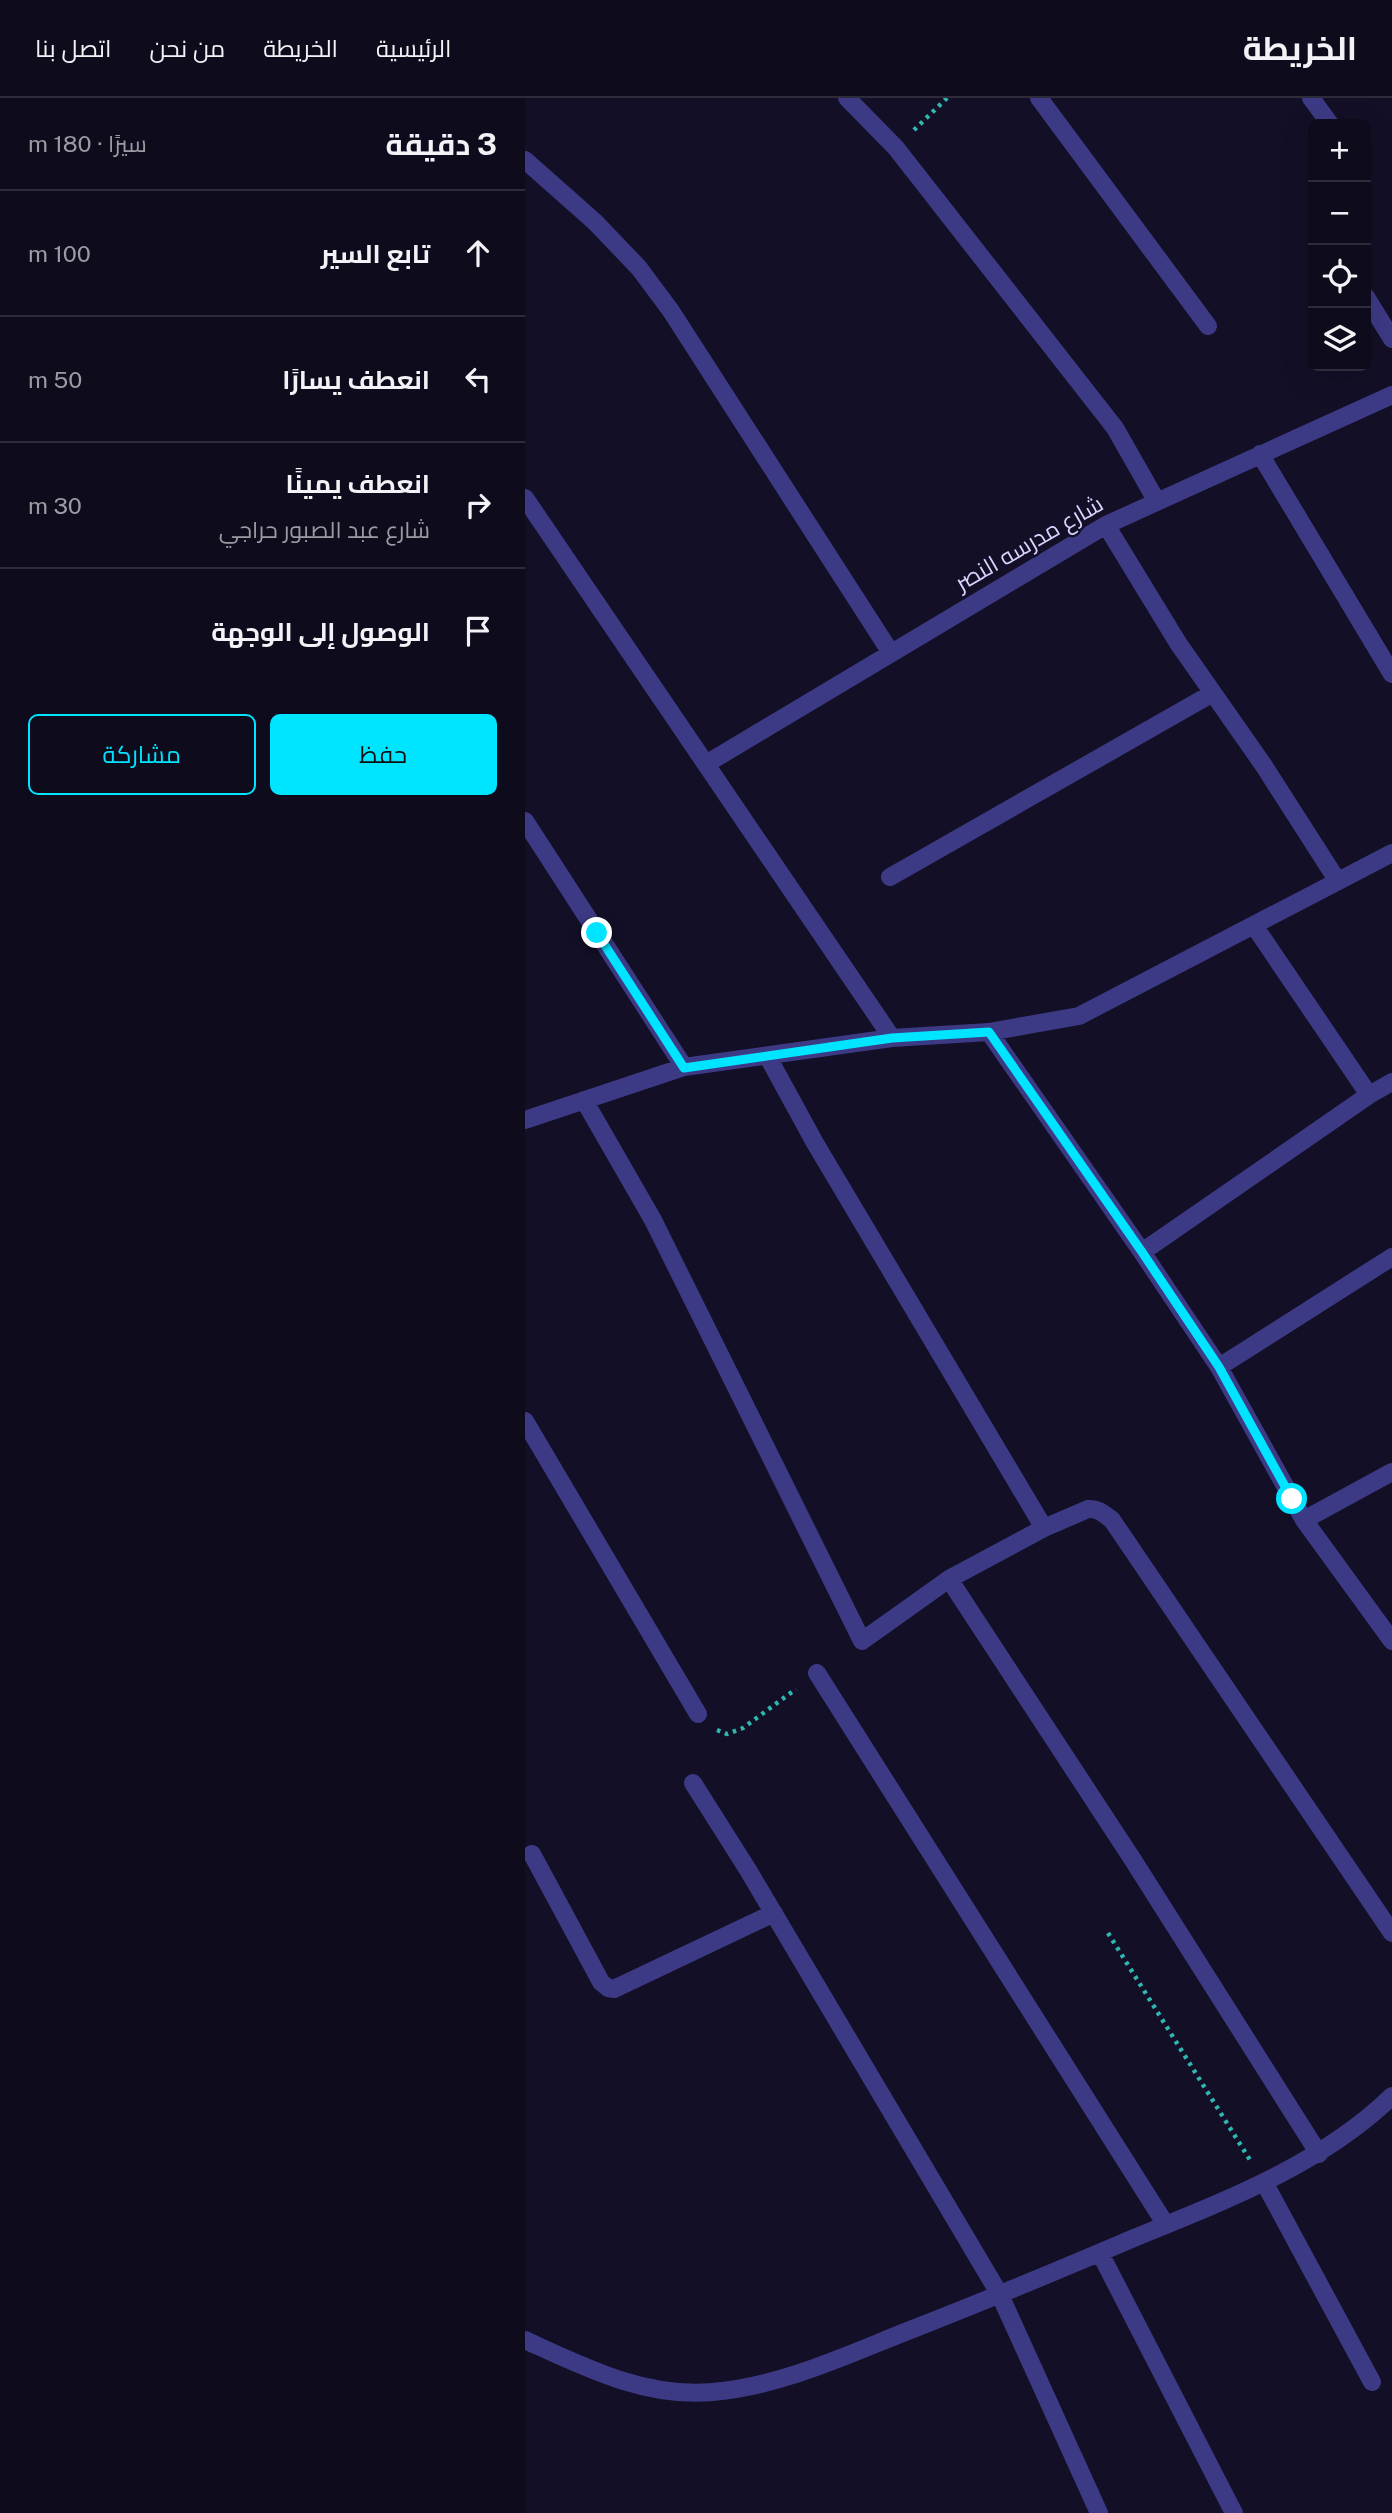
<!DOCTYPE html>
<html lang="ar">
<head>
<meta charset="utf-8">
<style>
	body { margin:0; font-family:"Public Sans",Cairo,sans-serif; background:#171425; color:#f1f3f6; direction:rtl }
	.controls { position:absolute; right:21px; top:21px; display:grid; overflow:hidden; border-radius:10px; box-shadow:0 7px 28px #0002 }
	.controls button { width:63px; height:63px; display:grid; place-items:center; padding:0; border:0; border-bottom:2px solid #2e2b3b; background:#0e0b1c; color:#f1f3f6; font:35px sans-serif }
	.stop { position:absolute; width:21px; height:21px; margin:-16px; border:5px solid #00e5ff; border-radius:50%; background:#fff }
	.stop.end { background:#00e5ff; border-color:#fff; box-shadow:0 2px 7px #0008 }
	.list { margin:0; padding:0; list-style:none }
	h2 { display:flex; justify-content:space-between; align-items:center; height:91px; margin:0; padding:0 28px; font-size:30px }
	h2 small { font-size:23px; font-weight:400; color:#9b9ba3 }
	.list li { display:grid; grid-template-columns:46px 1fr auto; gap:21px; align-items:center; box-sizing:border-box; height:126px; padding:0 28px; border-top:2px solid #2e2b3b }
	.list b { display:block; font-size:26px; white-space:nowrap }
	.list p { margin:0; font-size:23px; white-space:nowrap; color:#9b9ba3 }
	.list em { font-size:23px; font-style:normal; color:#9b9ba3 }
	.actions { display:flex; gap:14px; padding:21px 28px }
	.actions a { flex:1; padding:16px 0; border:2px solid #00e5ff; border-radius:10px; text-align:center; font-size:24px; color:#00e5ff }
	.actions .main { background:#00e5ff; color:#111 }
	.icon { flex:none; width:38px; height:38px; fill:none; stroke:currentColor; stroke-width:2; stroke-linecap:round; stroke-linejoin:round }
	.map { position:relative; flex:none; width:867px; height:2415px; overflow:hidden; direction:ltr }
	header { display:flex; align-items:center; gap:42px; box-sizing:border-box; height:98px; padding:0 35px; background:#0e0b1c; border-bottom:2px solid #2e2b3b }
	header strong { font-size:33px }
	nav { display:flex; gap:38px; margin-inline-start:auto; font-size:24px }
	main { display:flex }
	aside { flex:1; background:#0e0b1c }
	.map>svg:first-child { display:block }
</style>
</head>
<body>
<header>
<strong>الخريطة</strong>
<nav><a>الرئيسية</a><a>الخريطة</a><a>من نحن</a><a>اتصل بنا</a></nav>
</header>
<main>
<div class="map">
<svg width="867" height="2415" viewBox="0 0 867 2415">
	<rect width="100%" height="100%" fill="#130f26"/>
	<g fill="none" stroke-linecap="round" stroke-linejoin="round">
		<path stroke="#2fb8b0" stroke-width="4.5" stroke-dasharray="3.5 5" stroke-linecap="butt" d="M389,32L422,0
			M192,1632L202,1636L218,1630L271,1591
			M583,1835L725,2062"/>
		<path stroke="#3d3a85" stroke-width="18" d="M322,0L371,50L590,330L631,402
			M514,0L683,228
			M786,0L805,26
			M0,62L70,124L114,170L146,213L366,555
			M841,199L867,241
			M735,356L867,576
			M0,400L367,940
			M581,427L653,545L739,668L812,782
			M181,666L581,427L867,297
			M0,723L159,969
			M365,779L688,595
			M730,829L844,997
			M464,934L617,1154L694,1269L779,1422L867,1543
			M243,959L290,1045L519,1430
			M59,1002L128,1122L337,1543L424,1481L519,1430L563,1411C573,1410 579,1416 587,1422L867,1835
			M0,1022L159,969L367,940L464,934L554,918L867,755
			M617,1154L844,997L867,984
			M694,1269L867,1159
			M0,1323L173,1616
			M779,1422L867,1374
			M424,1481L608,1762L794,2056
			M292,1575L641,2127
			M168,1685L223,1772L475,2197L574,2415
			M7,1756L76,1884L83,1890L89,1891L249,1815
			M739,2084L847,2284
			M575,2155L709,2415
			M0,2242C59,2269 120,2300 187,2294C260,2288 330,2253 398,2227C469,2199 539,2170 609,2140C699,2103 796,2067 867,1998"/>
	</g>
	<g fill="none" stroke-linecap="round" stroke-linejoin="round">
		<path stroke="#00e5ff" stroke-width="9" d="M72,835L159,970L367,940L464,934L617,1154L694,1269L767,1401"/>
	</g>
	<g text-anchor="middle" stroke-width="5" stroke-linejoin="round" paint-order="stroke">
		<g font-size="23" fill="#d9d4ff" stroke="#130f26">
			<text transform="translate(504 445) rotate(-30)" y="8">شارع مدرسه النصر</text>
		</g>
	</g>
</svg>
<div class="controls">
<button>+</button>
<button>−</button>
<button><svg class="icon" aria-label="locate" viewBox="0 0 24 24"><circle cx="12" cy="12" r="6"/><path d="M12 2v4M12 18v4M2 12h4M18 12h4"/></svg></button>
<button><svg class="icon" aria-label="layers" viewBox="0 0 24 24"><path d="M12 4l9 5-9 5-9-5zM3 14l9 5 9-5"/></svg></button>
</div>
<div class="stop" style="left:767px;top:1401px"></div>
<div class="stop end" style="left:72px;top:835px"></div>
</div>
<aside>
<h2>3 دقيقة<small>سيرًا · 180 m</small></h2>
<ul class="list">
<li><svg class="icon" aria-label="ahead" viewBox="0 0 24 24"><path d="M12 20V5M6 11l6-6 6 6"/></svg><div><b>تابع السير</b></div><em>100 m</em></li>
<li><svg class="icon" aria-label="left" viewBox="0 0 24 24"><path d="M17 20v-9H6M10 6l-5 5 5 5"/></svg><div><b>انعطف يسارًا</b></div><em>50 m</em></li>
<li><svg class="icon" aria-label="right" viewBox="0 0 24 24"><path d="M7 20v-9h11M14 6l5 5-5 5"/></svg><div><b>انعطف يمينًا</b><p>شارع عبد الصبور حراجي</p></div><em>30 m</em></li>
<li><svg class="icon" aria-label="arrive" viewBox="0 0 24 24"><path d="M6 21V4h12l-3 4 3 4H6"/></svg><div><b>الوصول إلى الوجهة</b></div></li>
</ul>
<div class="actions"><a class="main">حفظ</a><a>مشاركة</a></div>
</aside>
</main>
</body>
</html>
